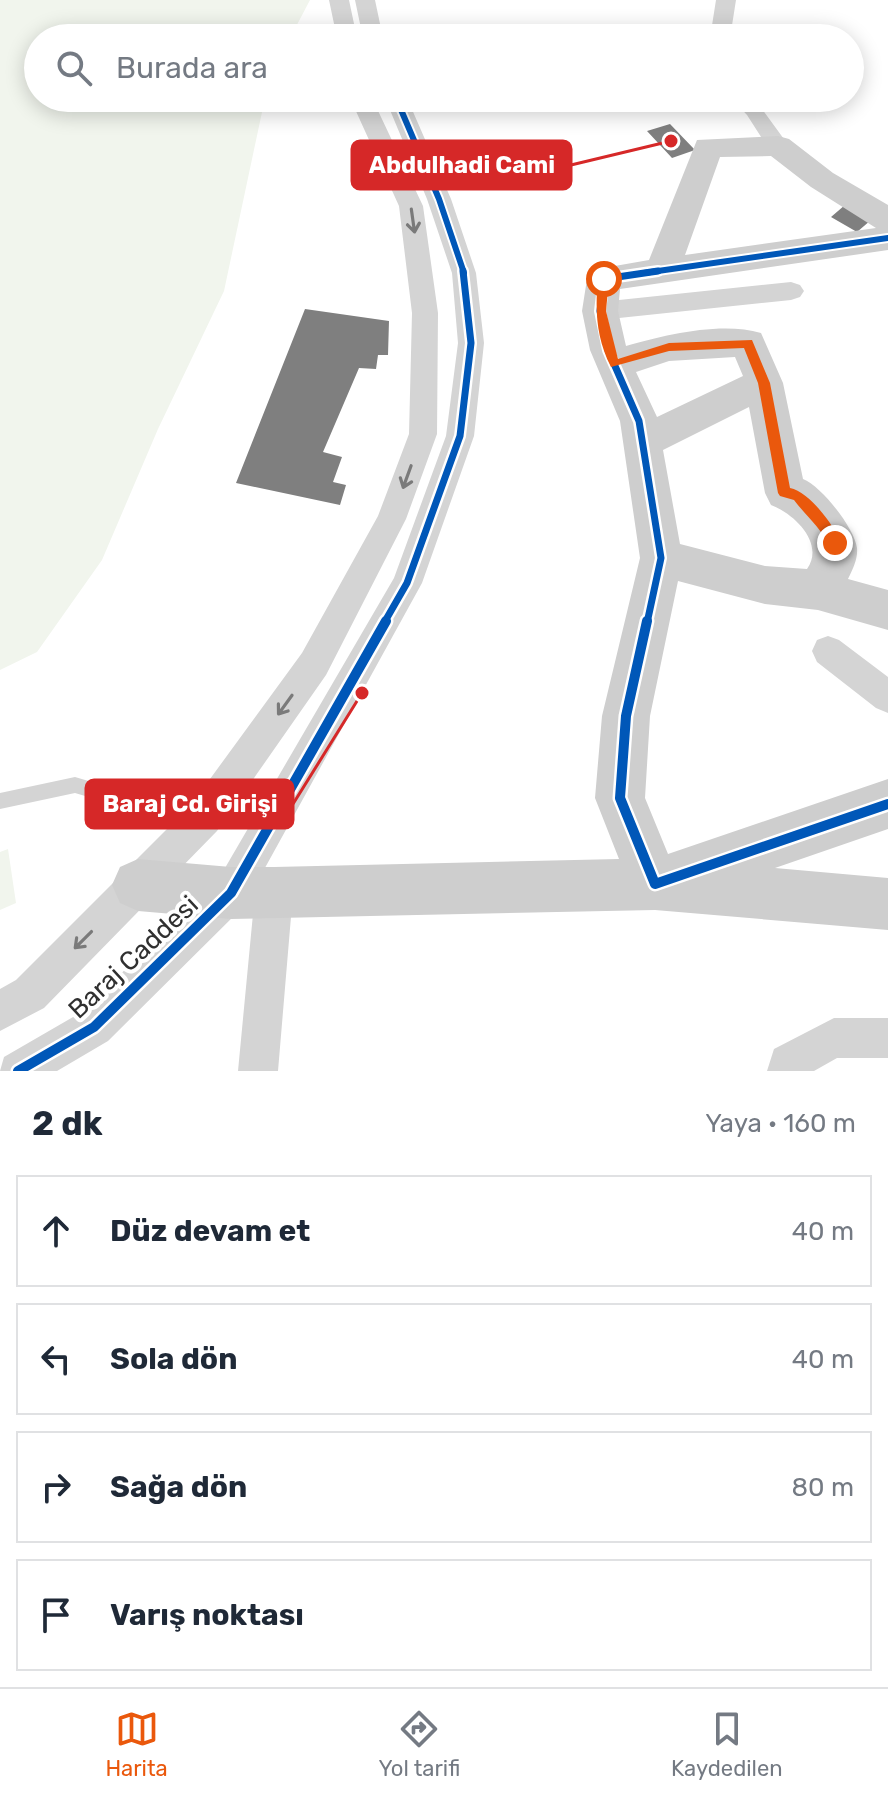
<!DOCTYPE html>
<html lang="tr">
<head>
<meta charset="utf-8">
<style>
	body { margin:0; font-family:Rubik,sans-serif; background:#f2f2f3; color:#1f2937 }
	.stop { position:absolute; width:24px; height:24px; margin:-18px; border:6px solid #ea580c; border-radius:50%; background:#fff }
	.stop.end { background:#ea580c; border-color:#fff; box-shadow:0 2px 8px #0008 }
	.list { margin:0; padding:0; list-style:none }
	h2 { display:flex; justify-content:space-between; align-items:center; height:104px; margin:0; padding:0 32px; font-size:34px }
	h2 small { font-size:26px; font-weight:400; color:#747a83 }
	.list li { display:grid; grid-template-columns:52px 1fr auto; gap:24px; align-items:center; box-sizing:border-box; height:112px; margin:0 16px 16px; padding:0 16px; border:2px solid #e0e1e3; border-radius:0px }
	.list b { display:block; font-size:30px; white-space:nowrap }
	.list em { font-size:26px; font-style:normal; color:#747a83 }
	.icon { flex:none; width:44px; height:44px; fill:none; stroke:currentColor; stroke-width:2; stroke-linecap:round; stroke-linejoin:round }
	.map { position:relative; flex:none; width:888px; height:1071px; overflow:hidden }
	.search { position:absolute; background:#fff; box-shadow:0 4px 20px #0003; left:24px; right:24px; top:24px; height:88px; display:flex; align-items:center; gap:20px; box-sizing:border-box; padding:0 28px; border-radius:44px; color:#747a83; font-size:30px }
	.sheet { height:616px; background:#fff }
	nav { display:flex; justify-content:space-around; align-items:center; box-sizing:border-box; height:112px; border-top:2px solid #e0e1e3; background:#fff; font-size:22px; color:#747a83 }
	nav a { display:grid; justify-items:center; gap:4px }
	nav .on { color:#ea580c }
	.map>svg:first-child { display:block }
</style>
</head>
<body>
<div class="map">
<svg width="888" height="1071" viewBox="0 0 888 1071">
	<rect width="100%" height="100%" fill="#fff"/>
	<path fill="#f1f5ed" d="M0,0H310L290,38H38V98H265L224,291L158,429L102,560L37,652L0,670Z
		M8,849L16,903L0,910V852Z"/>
	<path fill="#7f7f7f" d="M670,124L695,150L672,158L647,131Z
		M845,205L871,220L857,232L831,217Z
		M305,309L389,321L388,355H378L376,369L359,368L323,452L342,457L333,482L346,485L340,505L236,483Z"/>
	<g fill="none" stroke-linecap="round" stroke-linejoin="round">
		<path fill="#d4d4d4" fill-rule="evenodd" d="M75,777L153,800L200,809L206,811L208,817L206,823L200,825L153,816L75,793L0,809V793Z"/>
		<path fill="#d4d4d4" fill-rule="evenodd" d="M329,0H349L357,38H337Z
			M355,0H375L383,38H363Z
			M716,0H736L730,38H710Z
			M350,98H372L423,206L438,313L437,434L406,519L326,675L217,831L44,1008L0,1031V989L16,980L191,805L302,653L378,516L409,434L412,313L399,206Z
			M385,98H407L451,199L476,273L484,343L474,436L422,583L244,906L108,1041L57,1071H0L4,1057L80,1013L218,880L394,578L446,436L458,343L452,273L427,199Z
			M731,98H754L789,146L786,151H770L747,115Z
			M791,282L800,285L804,291L800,297L791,300L600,320L591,318L587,311L591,304L600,302Z
			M828,636L839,640L888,677V713L876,708L817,662L812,651L817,640Z
			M274,874L287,880L293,893L278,1071H238L255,893L261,880Z
			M834,1018H888V1058H837L814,1071H767L774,1049Z"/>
		<path fill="#cecece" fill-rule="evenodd" d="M778,136L789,139L833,173L888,205V250L620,289L618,311L626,346C664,335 722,321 761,333L783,383L803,479C821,486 854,527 857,548C858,559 853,569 848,579L888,590V630L818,610L765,604L678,581L650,716L645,798L668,854L888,779V829L775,868L888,878V930L655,910L231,919L138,911L120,903L112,885L120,867L138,859L231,867H274L619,859L595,798L602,716L640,558L620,421L590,350L582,311L587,279L592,270L649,260L697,140ZM771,156L811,187L876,228L685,255L720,157ZM735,357L743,376L657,417L636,372L669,361ZM749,407L765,493L771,505C795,514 825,544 807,569L765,566L680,544L663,450Z"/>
		<g stroke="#fff" stroke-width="10">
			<path id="cycleway-far2" d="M396,98L439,199L464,273
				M644,273L888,238"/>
		</g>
		<g stroke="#fff" stroke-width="12">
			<path id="cycleway-far1" d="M384,623L407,583L460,436L471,343L463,271
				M647,623L661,558L639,421L608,350L600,311L604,279L658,271"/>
		</g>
		<g stroke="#fff" stroke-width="15">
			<path id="cycleway" d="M647,621L626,716L620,798L655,884L888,804
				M18,1071L94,1027L231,893L386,621"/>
		</g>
		<use href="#cycleway-far2" stroke="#0057b8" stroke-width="6"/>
		<use href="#cycleway-far1" stroke="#0057b8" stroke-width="7"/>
		<use href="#cycleway" stroke="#0057b8" stroke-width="10"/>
	</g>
	<defs><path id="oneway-shaft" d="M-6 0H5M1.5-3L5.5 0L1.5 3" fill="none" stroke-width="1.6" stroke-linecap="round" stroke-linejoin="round" transform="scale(2)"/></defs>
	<g stroke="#7a7a7a">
		<use href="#oneway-shaft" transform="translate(413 221) rotate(82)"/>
		<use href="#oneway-shaft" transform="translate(407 477) rotate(110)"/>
		<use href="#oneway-shaft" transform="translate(285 705) rotate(126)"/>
		<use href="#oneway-shaft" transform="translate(83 940) rotate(135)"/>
	</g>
	<path fill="#ea580c" d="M604,275L609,279L606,311L618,359L669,343L752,340L770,383L790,488C810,492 833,525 842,543L840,547H830C821,528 807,517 794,500L780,496L778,493L758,383L744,348L669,351L611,367C596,338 595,310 598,279Z"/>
	<g text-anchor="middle" stroke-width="8" stroke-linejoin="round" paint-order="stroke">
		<g font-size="26" fill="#303030" stroke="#fff">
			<text transform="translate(133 957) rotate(-43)" y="9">Baraj Caddesi</text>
		</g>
	</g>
	<path fill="none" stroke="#d62828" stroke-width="3" d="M671 141L571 165M362 693L293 804"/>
	<g fill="#d62828" stroke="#fff" stroke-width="3">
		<circle cx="671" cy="141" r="8"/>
		<circle cx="362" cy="693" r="8"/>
	</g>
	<g fill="#d62828" stroke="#d62828" stroke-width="3">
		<rect x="352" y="141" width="219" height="48" rx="8"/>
		<rect x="86" y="780" width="207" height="48" rx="8"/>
	</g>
	<g font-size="24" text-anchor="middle" font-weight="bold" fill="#fff">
		<text x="462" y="173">Abdulhadi Cami</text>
		<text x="190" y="812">Baraj Cd. Girişi</text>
	</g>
</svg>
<div class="stop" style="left:604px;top:279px"></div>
<div class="stop end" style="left:835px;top:543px"></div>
<div class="search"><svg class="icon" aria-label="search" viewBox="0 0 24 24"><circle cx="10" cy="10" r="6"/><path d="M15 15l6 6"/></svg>Burada ara</div>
</div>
<section class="sheet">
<h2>2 dk<small>Yaya · 160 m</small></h2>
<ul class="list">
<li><svg class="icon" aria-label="ahead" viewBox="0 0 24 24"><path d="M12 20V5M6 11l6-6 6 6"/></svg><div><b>Düz devam et</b></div><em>40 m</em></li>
<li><svg class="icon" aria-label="left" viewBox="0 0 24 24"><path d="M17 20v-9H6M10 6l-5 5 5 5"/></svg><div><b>Sola dön</b></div><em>40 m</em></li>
<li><svg class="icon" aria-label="right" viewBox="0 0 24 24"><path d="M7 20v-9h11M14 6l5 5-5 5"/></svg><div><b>Sağa dön</b></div><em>80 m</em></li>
<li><svg class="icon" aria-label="arrive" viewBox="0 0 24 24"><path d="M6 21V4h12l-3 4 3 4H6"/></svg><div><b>Varış noktası</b></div></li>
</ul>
</section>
<nav>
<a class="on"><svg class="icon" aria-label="map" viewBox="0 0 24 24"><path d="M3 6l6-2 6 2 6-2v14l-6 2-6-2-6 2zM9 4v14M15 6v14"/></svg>Harita</a>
<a><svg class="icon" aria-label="directions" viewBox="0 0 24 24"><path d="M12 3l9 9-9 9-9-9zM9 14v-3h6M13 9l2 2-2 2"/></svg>Yol tarifi</a>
<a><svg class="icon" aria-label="saved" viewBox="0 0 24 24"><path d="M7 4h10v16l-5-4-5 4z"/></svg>Kaydedilen</a>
</nav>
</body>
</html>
